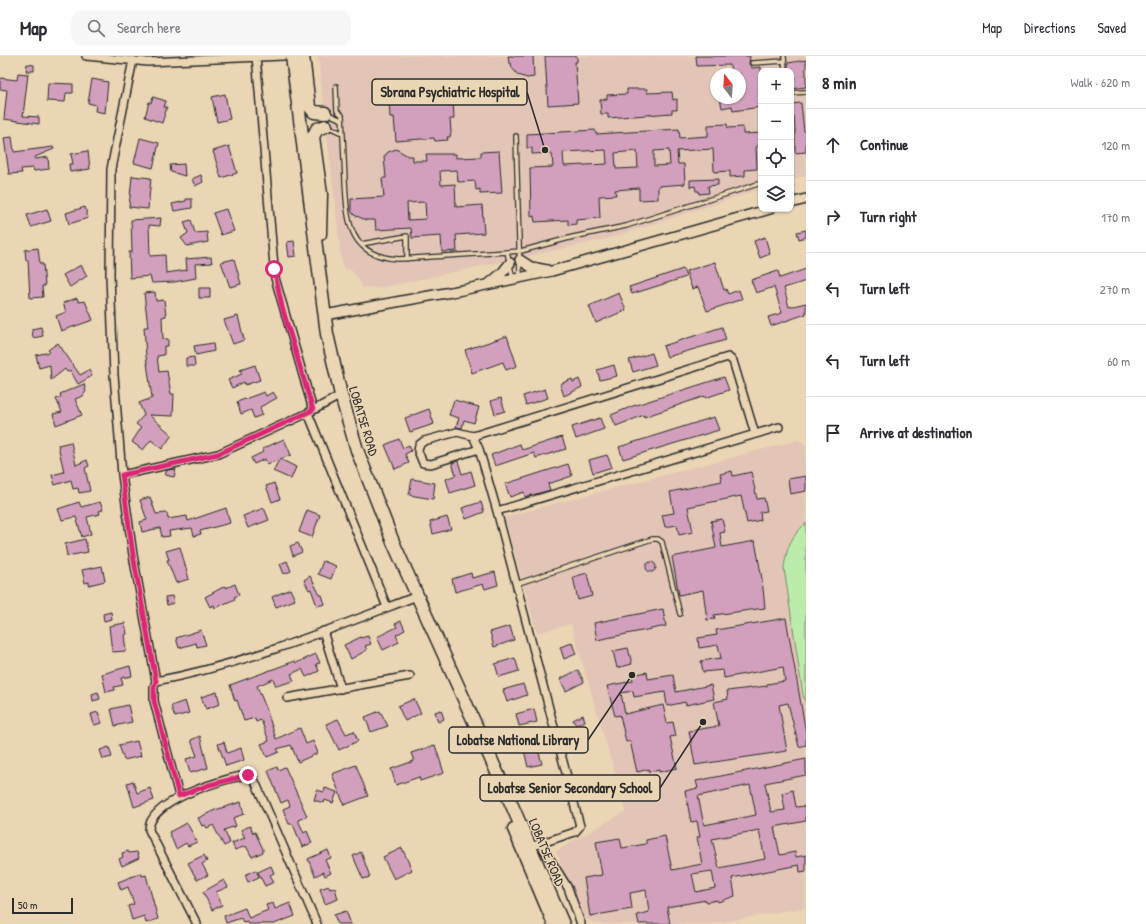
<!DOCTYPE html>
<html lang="en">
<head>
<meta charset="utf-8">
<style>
	body { margin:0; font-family:"Patrick Hand",sans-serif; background:#f7f7f7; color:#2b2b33 }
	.controls { position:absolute; right:12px; top:12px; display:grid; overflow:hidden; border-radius:8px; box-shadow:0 1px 3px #0004 }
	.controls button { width:36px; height:36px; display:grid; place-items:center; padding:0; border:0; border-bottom:1px solid #e1e1e2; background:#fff; color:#2b2b33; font:20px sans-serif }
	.compass { position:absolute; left:710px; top:12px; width:36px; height:36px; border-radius:50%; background:#fff; box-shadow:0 1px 3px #0004; rotate:343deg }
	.scale { position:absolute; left:12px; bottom:10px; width:61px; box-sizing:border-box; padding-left:4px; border:2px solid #2b2b2b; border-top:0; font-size:11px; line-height:14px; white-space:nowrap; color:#2b2b2b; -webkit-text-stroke:3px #ead5b4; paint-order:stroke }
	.stop { position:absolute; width:12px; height:12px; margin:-9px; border:3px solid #db2777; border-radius:50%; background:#fff }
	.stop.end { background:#db2777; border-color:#fff; box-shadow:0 1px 4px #0008 }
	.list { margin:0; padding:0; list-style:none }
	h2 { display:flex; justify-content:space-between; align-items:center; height:52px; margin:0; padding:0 16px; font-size:17px }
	h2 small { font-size:13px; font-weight:400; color:#7c7c81 }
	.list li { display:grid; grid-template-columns:26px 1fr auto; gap:12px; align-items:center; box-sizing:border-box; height:72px; padding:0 16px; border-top:1px solid #e1e1e2 }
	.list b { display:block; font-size:15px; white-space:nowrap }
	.list em { font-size:13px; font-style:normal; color:#7c7c81 }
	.icon { flex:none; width:22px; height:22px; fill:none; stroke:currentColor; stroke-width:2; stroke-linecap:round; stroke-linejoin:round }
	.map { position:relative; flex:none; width:806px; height:868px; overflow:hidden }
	header { display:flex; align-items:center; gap:24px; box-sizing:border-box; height:56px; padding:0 20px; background:#fff; border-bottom:1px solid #e1e1e2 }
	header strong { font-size:19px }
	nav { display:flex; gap:22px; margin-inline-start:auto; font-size:14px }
	.search { width:280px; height:36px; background:#f7f7f7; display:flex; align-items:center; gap:10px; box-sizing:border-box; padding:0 14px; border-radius:12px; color:#7c7c81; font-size:15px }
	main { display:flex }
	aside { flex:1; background:#fff }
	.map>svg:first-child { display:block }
</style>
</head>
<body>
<header>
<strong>Map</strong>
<div class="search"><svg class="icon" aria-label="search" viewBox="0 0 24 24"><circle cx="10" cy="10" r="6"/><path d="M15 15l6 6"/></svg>Search here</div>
<nav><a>Map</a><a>Directions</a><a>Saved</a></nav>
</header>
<main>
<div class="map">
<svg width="806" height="868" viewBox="0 0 806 868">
	<rect width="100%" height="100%" fill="#ead5b4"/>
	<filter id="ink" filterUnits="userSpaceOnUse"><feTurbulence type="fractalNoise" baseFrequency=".025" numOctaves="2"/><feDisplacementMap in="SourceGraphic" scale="8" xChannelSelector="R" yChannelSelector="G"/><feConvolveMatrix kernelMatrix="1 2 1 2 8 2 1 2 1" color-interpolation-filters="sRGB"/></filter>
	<g filter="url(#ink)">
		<path fill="#e3c5b7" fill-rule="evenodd" d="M318,0H806V119L791,124V15H761V133L607,183L380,232L362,231L359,224L350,213L346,214L342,209ZM716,18H740V42H716Z
			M799,384L806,389V851L713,868H596L580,859L556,795L626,755L571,568L537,577L504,461Z"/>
		<path fill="#bcecab" stroke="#748c6b" d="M806,467V647L803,639L784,512C787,491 790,482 806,467Z"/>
		<path fill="#d2a0bd" stroke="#2b2b2b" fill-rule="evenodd" d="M508,0H533L534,21L527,22L518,19L512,12L511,7H509Z
			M545,0H577V6H575L578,47L548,49Z
			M696,0H750L749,8L752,12L761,11V51L733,55L732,50L722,52L720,42H740V18H731L730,9L697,10Z
			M806,4V31L791,33V15H788V7Z
			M27,8L34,9V15H26Z
			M18,17L28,18L23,60L39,61V68L4,63L7,34L0,33V22L17,24Z
			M92,23L108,26L105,57L95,55L96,49L88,47Z
			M48,27L73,28V37H66L65,46L47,45Z
			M449,33L450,44H453L454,63H450L451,76L450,81H447L448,84L435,85L434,82L396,85L394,61H390L389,44L405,43V47L440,45L439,34Z
			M627,33H647V37L672,36L673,44L677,43V54H672V57L608,62V58H601L600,44L607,43V39L627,38Z
			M225,38L230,63L217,66L212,41Z
			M153,41L166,45L164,51H167L162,67L145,61L149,46L151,47Z
			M801,47L804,75H806V96L795,97V76L794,60L791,61V48Z
			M727,68L728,72L743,71V78L761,77V90H756L757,113L745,114V120L730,121V115L714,116L713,93L677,95L678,108H684L685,128L658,130V143L639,144V132L615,134L616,139L599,140L600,162L576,164V168L568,169V164L535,166L534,160L531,161L530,112L553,111L552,97L532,98V92H527V78L595,74L596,78L679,73L680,82L708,80V69ZM606,94L607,108L564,110L563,96ZM669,94L670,109L654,110V95ZM637,95L638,112L616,113L615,97Z
			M12,81L14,96L53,91L54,93L35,101L36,103L48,101L49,113L34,115L33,112L21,113L22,117L9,118L4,82Z
			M140,82L159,87L153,112L134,107Z
			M229,90L237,117L221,122L213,95Z
			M396,93L408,100H413V105H427L426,98H456V102L481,101V96L499,95L502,137L480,138V133L476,134L475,125L458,126L457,114L440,115L441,129L455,128L456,151L482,149L484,177L456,179L457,195L442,196L441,180L412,182L411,172L376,174L375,164H366L354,159L351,154V143L384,141L382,122H386L384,101L388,96ZM425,146L426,163L408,164L407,147Z
			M88,95L90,113L70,116L69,108H73L71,98Z
			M184,108L185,120L171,116L170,109Z
			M201,119L203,126L195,130L192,123Z
			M132,120L151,122L148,153L129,151Z
			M718,123V129L708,130L709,137L699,138V135H696L695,130L690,131V124Z
			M186,143H192V152L174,155L172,148L186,145Z
			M85,151L88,162L69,168L66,157Z
			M47,153L51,165L31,171L27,159Z
			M226,153L234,175L221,179L213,157Z
			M161,162L160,170L149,169L150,200L165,199L166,217L187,214L186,203L211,201L212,207L195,208L196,222L174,226L152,227L150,220L130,222L129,196H132L131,164Z
			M191,164L195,177L207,176L208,186L187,190L181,182L188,177L184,166Z
			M806,174V181L799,183L797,176Z
			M765,181L770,198L760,202L754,185Z
			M294,185L296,200L289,201L287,186Z
			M38,192L40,208H43L45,230H42L43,241L30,242L28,204H26L25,194Z
			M234,203L241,228L230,231L221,206Z
			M715,206L724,234L726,233L728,238L739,234L742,243L707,255L698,231L692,233L686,215Z
			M81,209L87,220L70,231L63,219Z
			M683,213L686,221L632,238L629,231Z
			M806,213V225L784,232L789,251L806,247V258L771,270L768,261L782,257L774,231L756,237L751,224L778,215L780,222Z
			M199,232H210V242H199Z
			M155,236L156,245L164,244L166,260L162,261L163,283H168V290H164V299L157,300L159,316L167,315L171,338H174L173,360L149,359L172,379L162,393L151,384L143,394L132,386L141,372L136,368L144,359L139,347L152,342L146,300L144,271H148L144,237Z
			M619,237L626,254L596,267L589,250Z
			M77,242L79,246L85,245L93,264L61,275L56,260L66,256L63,247Z
			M238,260L244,284L233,288L224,264Z
			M41,271L43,280L33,282L32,273Z
			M722,271L726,284L667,301L663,290Z
			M507,280L517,310L506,314L503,306L472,317L465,294Z
			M58,287L80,319L89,314L92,320L78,328L70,314L67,316L65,313L51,324L50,309L39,312L36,299L50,296L48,294Z
			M213,287L214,295L196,299L194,290Z
			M652,297L656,309L633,316L629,304Z
			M194,301L195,310H186V302Z
			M255,309L260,324L245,329L244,326L232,332L228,324L242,318L240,314Z
			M614,309L617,320L600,324L597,314Z
			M724,321L729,334L705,342V340L644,361V359L616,370L611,359L633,350Z
			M572,323L573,326L579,323L582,331L564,340L560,328Z
			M84,328L86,335L83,340L75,343L82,359L56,369L53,358L62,356L56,343L61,341L60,338Z
			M545,333L548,342L526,349L523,340Z
			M264,336L266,340L273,336L277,342L260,351L262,359L254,362L251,354L241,358L237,346Z
			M501,342L505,355L495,358L491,345Z
			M454,344L479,351L474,367L464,364L462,372L456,371L459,362L449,359Z
			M429,353L434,368L410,376L405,362Z
			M714,361L719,374L623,403L619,391Z
			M600,362L604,373L576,383L572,371Z
			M562,381L566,393L536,402L534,397L495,410L491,399L520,388L522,394Z
			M284,383L291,399L280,403L296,411L291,423L273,415L279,404L267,408L265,403L254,408L251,402L263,396L262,393Z
			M399,383L403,392L409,389L411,395L405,398L409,407L395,413L385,389Z
			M71,386L76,409L87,404L89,410L85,412L90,435L79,437L78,432L73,433L71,424L55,429L52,419L64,416L58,389Z
			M607,399L612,411L593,417L589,404Z
			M458,405L462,418L471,415L475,429L450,437L446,423L456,419L452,407Z
			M568,408L572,420L548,428L550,434L525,441L524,436L510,441L505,428Z
			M176,413L174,421L165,419L167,414Z
			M732,415L733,420L751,416L757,443L764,442L767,455L760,456L761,464L747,467L741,440L688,451L693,476L679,479L677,469L665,471L662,459L674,457L670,436L722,425L720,418Z
			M806,420V435L790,438L788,423Z
			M412,423L435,427L433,443L409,439Z
			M274,427L280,443L272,446L266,430Z
			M150,441L156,458L167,457L168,463L187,460L188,465L226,452L230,467L200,475L201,478L194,480L192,472L169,475L170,480L162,481L160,472L142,476L140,466L147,464L140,444Z
			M79,446L81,451L100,446L103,454L99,455L100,458L87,461L91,478L82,481L76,461L62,464L58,453Z
			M481,446L484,456L466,463L462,452Z
			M264,452L269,464L248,472L243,460Z
			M307,454L320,459L312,481L299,476Z
			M447,461L451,473L433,478L430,466Z
			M722,463L725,476L720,477L722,491L755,485L762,523L765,552L714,559L715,563L707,564L703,534L679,539L672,501L716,492L711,465Z
			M85,483L88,496L67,500L65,488Z
			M298,487L302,496L293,500L290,490Z
			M180,491L189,523L176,527L167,504H169L166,495Z
			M287,505L291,515L284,518L280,508Z
			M323,505L336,510L331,523L318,518Z
			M646 511a5 5 0 1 1 10 0a5 5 0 1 1-10 0Z
			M102,510L105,525L89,529V526L85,527L82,514Z
			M495,516L498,529L485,533L483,528L455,536L452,523L471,517L472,522Z
			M587,517L592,540L578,544L573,521Z
			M310,520L320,539H322L325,548L317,550L311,533L309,534L304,524Z
			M235,528L239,539L234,541L235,543L215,552L214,549L210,551L205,541L225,530L226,532Z
			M290,533L295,544L276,551L272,541Z
			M172,540L174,547L167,549L165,541Z
			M663,553L666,570L597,584L594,567Z
			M111,556L112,563L104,565L103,558Z
			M786,562L806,677V689L799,691L788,647L779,649L787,695L695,709L689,675L719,670L714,646L728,643L727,635L767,630V628L785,625L783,611L724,622L723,614L703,616L701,605L721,602L718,589L699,592L698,582L717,579L716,574Z
			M401,565L405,574L396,579L399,586L383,594L377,581L397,571L395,568Z
			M125,567L127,578L124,579L126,595L112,596L109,570Z
			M510,570L514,584L494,591L490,576Z
			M201,574L206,589L197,591L196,587L179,592L176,582Z
			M368,580L371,588L365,590L367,594L351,603L344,589L361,581V582Z
			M572,587L576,598L564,603L560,591Z
			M628,592L632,608L617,612L613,595Z
			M316,598L320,607L316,608L319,615L306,621L302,613L291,618L294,625L276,630L273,623L257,630L266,652L276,683L300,672L306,688L313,685L318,697L298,706L291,689L277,693L279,696L267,701L261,688L269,685L261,664L256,666L255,662L244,665L237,644L235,645L230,629L295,605L296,607Z
			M515,602L519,615L499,621L495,608Z
			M130,610L132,620L121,622L123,629L114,631L115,634L106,636L102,618Z
			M578,614L584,626L566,635L560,623Z
			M647,616L648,623L673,619L676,636L711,629L714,643L686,649L685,646L667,650L665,636L634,641L633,635L621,637L625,658L663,649L667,667L673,666L676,680L670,681L677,712L659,716V714L649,716V713L637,716L630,685L626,686L620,659L615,660L607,630L633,625L632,619Z
			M523,628L527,639L507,646L503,634Z
			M98,636L100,643L93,645L92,638Z
			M217,636L220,648L206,653L201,641Z
			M414,643L421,657L405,665L398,650Z
			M185,645L189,657L175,661L171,650Z
			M128,649L132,666L115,670L111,653Z
			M534,653L537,666L519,670L516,658Z
			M441,654L444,663L438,666L435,656Z
			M380,655L388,670L371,676L365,661Z
			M98,656L102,667L94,669L91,658Z
			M583,659L585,665L576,669L573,664Z
			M338,663L346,678L354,675L358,685L339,694L326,668Z
			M200,680L208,712L190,717L186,703L197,700L191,684Z
			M535,682L542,708L528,711L522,686Z
			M137,685L141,700L124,704L119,689Z
			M224,686L227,697L241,692L244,704L226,710L218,688Z
			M435,689L444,717L420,725L419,721L396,729L391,713L414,705L411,697Z
			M109,691L112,701L103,703L100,694Z
			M806,703V719L765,727L771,756L785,754L782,737L793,734L796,751L806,750V765L774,771L780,799L795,796L796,801L806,799V815L800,816L799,809L732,822L735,840L718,846L717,844L707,846L706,844L667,851L670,868H639L637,859L649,856L646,834L630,837L632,853L590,860L584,822L602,819L596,786L620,782L622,792L646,788V784L665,780L672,814L702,808L697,781H700L697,765L691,766L685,735L698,732L696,725ZM750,729L756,759L704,769L698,740ZM759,774L765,803L719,812L712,783ZM712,815L715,832L696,836L692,818Z
			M356,709L368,740L344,749L332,718Z
			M277,711L278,714L285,711L307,760L298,764L304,777L307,775L312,787L302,791L293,768H289L283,753L290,750L288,744L281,747L268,715Z
			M133,725L137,737L150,732L154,744L134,751L127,727Z
			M597,728L602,738L587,746L581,736Z
			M325,732L337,736L333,747L325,744L324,747L314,744L317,734L324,736Z
			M241,746L244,758L233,762L236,770L224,774L230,787L224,790L213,769L207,772L205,769L202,770L198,762L215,754Z
			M187,767L197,786L188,790L186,787L176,793L169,776Z
			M250,770L253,777L255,776L263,793V796L252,801L246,790L235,794L232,787L245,782L241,774Z
			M402,792L412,814L394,823L383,801Z
			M328,794L331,802L325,804L331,817L325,820L323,816L315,820L308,803Z
			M128,795L129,797L137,796L139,802L122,810L119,803L123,801L122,797Z
			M361,796L370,821L363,823L353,800Z
			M204,799L207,805L202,808L208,819L197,824L188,807Z
			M271,810L274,817L270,819L274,826L265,830L258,816Z
			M256,814L259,821L248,826L245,819Z
			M141,817L142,820L146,819L158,863L146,867L144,860L132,864L128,850L134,848L128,831L121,834L118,826Z
			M224,824L228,831L216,836L222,849L212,854L203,836Z
			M329,830L330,833L335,832L338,843L325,848L320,833Z
			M273,847L275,853L290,847L295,860L274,868H248L247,865L243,866L241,862L226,867L224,860L245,852L249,862L268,854L266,849Z
			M346,855L351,868H338L334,859Z"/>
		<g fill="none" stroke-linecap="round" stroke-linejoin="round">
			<g stroke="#2b2b2b" stroke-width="6">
				<path id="service" d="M784,0L785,15
					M752,7L784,5
					M336,30L337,55L342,59C343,81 344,102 345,124C347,164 348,201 399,203L521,195L573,181L626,170L761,127
					M791,37L806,36
					M326,57L342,64
					M329,71L342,77
					M516,80L520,221
					M791,130L792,145
					M361,188L407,180V203
					M507,196L513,223
					M516,528L652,483H658L662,486L680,558"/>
			</g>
			<g stroke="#2b2b2b" stroke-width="10">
				<path id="minor" d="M86,0L148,6L283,0
					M256,0L275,222L313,354
					M133,4L111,113L110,220L114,319L122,419L133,499L156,625L154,631V645L179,740
					M308,357L387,551
					M473,380L479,393L497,455L580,770L575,776L527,792
					M479,393L431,408L423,407L418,395L419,389L424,385L457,376L473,380L728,301L733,305L755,378
					M122,419L218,398L308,357L341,339
					M497,455L779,371
					M323,575L341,633
					M156,625C246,608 331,573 417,540
					M287,642L410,620
					M540,787L568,832L581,868
					M197,868L149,774C148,745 224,722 248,719L254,723L317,868"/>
			</g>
			<g stroke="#2b2b2b" stroke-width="12">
				<path id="tertiary" d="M791,147L806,143
					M520,204L531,211L547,214
					M490,227L502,217L510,207
					M325,259L462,234L552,215L770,153"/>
			</g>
			<g stroke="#2b2b2b" stroke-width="15">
				<path id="trunk" d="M292,0L327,278L341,339L357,394L393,486L514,754L563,868
					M303,0L309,50L314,56L325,57
					M320,178L321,138L313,81L317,73L326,70
					M514,773L554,868"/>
			</g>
			<use href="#service" stroke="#ead5b4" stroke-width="3.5"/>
			<use href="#minor" stroke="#ead5b4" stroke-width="7"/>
			<use href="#tertiary" stroke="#ead5b4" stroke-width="9"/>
			<use href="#trunk" stroke="#ead5b4" stroke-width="12"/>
		</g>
	</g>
	<g fill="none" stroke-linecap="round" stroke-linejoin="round" filter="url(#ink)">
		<path stroke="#db2777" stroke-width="5" d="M248,719L209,729L179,740L154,645V631L156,625L133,499L122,419L218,398L313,354L282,251L274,213"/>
	</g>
	<g text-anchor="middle" stroke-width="3" stroke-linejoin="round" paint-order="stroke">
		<g font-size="13" fill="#2b2b2b" stroke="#ead5b4">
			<text transform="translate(364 365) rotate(73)" y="5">LOBATSE ROAD</text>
			<text transform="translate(547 796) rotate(67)" y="5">LOBATSE ROAD</text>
		</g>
	</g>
	<path fill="none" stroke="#2b2b2b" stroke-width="1.5" d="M545 94L527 36M632 619L588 684M703 666L660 732"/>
	<g fill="#2b2b2b" stroke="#ead5b4" stroke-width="1.5">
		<circle cx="545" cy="94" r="4"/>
		<circle cx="632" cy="619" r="4"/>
		<circle cx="703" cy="666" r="4"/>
	</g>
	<g fill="#ead5b4" stroke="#2b2b2b" stroke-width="1.5">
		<rect x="372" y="23" width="155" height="26" rx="4"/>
		<rect x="449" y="671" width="139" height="26" rx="4"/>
		<rect x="480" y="719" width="180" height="26" rx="4"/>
	</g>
	<g font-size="14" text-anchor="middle" font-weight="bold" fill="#2b2b2b">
		<text x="450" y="41">Sbrana Psychiatric Hospital</text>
		<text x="518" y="689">Lobatse National Library</text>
		<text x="570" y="737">Lobatse Senior Secondary School</text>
	</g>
</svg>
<div class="controls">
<button>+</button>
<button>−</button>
<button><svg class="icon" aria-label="locate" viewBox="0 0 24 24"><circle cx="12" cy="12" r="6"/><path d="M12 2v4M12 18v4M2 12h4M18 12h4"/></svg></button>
<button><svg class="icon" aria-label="layers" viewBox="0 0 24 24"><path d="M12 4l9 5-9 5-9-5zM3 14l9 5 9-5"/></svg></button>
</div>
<svg class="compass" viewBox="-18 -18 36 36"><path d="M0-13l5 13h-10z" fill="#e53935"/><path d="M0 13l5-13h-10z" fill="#7c7c81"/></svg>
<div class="scale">50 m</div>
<div class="stop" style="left:274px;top:213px"></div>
<div class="stop end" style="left:248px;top:719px"></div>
</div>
<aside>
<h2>8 min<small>Walk · 620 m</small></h2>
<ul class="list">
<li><svg class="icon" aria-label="ahead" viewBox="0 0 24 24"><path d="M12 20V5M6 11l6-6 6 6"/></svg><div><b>Continue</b></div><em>120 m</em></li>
<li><svg class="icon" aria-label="right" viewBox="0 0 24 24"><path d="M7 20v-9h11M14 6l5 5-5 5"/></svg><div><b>Turn right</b></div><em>170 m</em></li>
<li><svg class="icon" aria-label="left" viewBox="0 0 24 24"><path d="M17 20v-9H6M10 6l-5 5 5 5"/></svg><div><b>Turn left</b></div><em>270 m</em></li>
<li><svg class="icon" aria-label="left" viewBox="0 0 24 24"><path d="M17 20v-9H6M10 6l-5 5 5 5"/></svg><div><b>Turn left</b></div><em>60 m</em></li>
<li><svg class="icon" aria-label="arrive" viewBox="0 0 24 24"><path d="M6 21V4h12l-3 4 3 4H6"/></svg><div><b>Arrive at destination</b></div></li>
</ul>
</aside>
</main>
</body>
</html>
